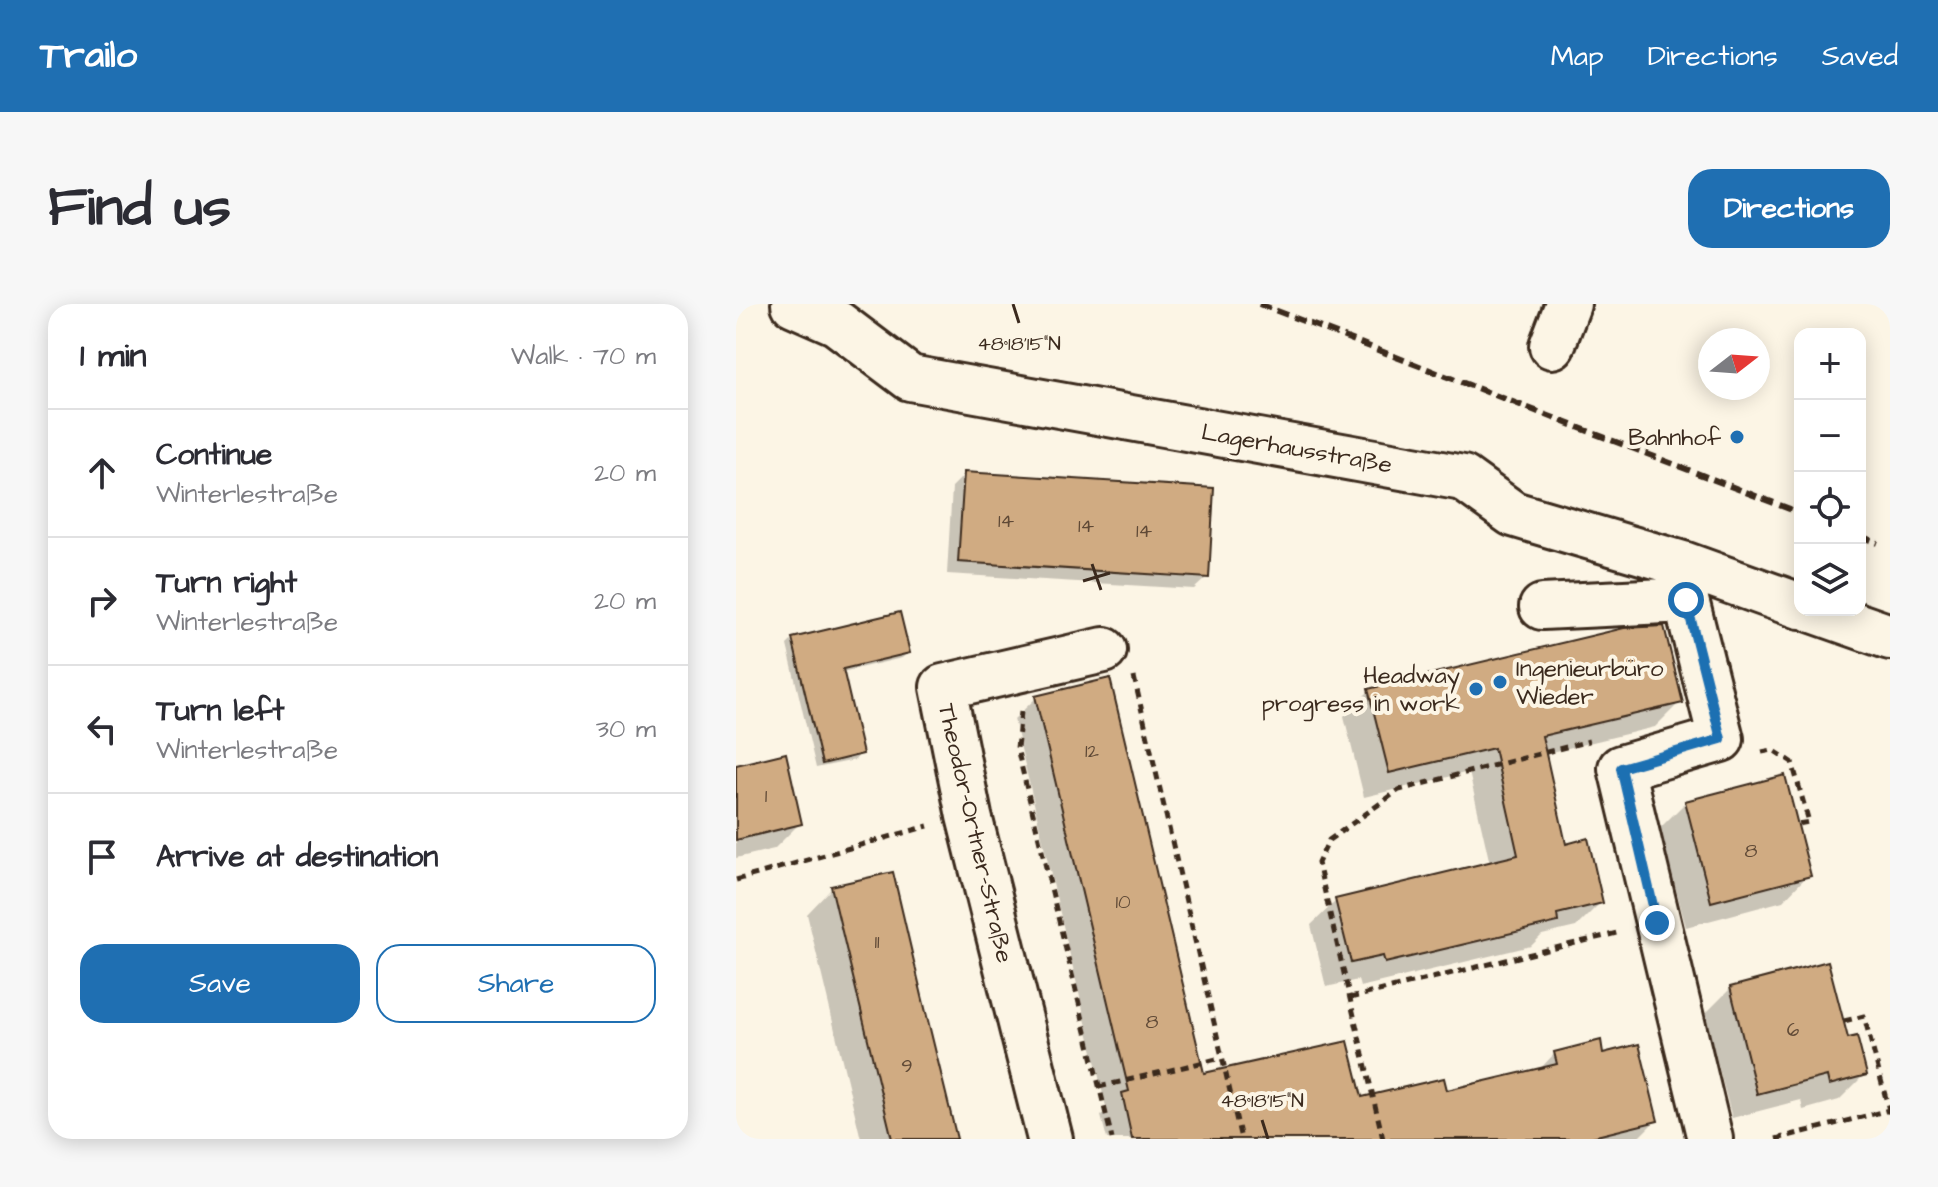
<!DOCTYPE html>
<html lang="en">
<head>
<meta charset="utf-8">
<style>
	body { margin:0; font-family:"Architects Daughter",sans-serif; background:#f7f7f7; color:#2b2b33 }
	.controls { position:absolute; right:24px; top:24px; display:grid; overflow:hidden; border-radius:16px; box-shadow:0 4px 20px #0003 }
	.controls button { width:72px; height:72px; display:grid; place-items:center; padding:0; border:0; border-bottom:2px solid #e1e1e2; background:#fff; color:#2b2b33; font:40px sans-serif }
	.compass { position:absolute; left:962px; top:24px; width:72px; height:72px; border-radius:50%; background:#fff; box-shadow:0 4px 20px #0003; rotate:73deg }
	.stop { position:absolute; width:24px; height:24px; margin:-18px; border:6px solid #1f6fb2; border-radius:50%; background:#fff }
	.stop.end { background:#1f6fb2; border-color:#fff; box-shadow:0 2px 8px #0008 }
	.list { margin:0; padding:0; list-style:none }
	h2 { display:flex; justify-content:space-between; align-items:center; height:104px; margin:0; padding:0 32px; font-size:34px }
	h2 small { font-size:26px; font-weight:400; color:#7c7c81 }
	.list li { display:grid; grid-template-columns:52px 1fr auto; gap:24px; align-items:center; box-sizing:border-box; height:128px; padding:0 32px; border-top:2px solid #e1e1e2 }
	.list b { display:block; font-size:30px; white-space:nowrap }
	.list p { margin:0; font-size:26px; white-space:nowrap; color:#7c7c81 }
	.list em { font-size:26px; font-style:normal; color:#7c7c81 }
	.actions { display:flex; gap:16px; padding:24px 32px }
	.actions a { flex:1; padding:18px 0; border:2px solid #1f6fb2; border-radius:24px; text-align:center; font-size:28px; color:#1f6fb2 }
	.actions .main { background:#1f6fb2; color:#fff }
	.icon { flex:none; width:44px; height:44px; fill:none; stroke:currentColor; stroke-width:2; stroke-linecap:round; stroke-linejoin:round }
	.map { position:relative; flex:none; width:1154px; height:835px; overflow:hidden; border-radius:24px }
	header { display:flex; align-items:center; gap:48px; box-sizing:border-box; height:112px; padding:0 40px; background:#1f6fb2; color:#fff }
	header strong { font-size:38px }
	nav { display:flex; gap:44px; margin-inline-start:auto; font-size:28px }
	.intro { display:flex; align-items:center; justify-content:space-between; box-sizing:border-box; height:192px; padding:0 48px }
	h1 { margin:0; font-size:56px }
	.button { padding:20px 36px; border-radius:24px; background:#1f6fb2; color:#fff; font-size:28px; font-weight:700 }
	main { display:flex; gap:48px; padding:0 48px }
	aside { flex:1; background:#fff; border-radius:24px; box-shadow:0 4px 20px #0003 }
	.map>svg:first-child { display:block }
</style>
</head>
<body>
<header>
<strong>Trailo</strong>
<nav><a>Map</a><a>Directions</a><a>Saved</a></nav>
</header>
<div class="intro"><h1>Find us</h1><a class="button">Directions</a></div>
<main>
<aside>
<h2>1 min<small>Walk · 70 m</small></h2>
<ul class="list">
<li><svg class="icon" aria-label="ahead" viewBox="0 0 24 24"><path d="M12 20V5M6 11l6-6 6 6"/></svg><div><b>Continue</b><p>Winterlestraße</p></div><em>20 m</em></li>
<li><svg class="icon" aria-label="right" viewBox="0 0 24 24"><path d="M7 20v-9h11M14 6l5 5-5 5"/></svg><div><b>Turn right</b><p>Winterlestraße</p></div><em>20 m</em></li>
<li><svg class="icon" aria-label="left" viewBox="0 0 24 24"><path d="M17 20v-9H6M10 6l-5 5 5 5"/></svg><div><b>Turn left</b><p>Winterlestraße</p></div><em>30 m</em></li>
<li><svg class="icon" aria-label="arrive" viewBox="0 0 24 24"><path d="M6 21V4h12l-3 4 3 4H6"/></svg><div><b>Arrive at destination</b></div></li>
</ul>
<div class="actions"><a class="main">Save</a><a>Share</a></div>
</aside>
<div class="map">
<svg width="1154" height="835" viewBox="0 0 1154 835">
	<rect width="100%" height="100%" fill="#fcf5e5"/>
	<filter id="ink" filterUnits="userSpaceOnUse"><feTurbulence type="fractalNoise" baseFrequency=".0125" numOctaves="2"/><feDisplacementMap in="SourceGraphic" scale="16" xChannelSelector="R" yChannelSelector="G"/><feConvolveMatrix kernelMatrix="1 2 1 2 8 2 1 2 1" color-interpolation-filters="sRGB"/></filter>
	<g filter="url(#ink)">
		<path fill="#0003" d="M229,170L471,273L458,285L211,270L216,183Z
			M57,335L171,349L166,354L106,368L124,450L119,456L80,464L51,341Z
			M633,387L944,398L919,423L807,450L828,542L865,598L840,623L806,631L795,642L624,683L622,676L590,683L575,621L600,597L754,560L733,468L628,493L608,412Z
			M300,394L467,772L624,796L709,788L802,767L819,749L866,751L920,816L901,835H371L365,812L371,807L278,415Z
			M0,463L64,519L38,545L0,554Z
			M950,498L1072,571L1047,597L950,623L924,524Z
			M96,584L219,835H125L71,610Z
			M995,684L1111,737L1129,770L1103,796L1067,806L1065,796L996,814L969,710Z"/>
		<path fill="#d0ab82" stroke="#3b2a1e" stroke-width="2" d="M228,168L478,184L473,274L222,258Z
			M164,308L174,349L107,365L127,450L86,460L56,334Z
			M928,322L947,399L806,432L830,540L852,534L867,599L821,610L822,618L649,659L647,652L615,659L599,595L782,551L758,444L653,469L632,385L888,324Z
			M374,374L468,769L612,737L626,793L708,774L711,786L821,760L818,748L865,736L867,749L903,740L922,817L848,835H396L386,789L393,787L299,392Z
			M50,449L66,520L0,536V461Z
			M1049,471L1075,572L975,598L949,497Z
			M157,568L186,692L221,835H156L95,582Z
			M1092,657L1112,734L1121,732L1131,771L1093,781L1091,772L1021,790L994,683Z"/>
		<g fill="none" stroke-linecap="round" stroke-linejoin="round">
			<g stroke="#3b2a1e" stroke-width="50">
				<path id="minor" d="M58,0L101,19L174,74L727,174L777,210L947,260L1064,302
					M816,42L832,0
					M947,260L950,296L985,435L885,464L974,835
					M806,303L950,296
					M1077,306L1154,333
					M314,835L233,512L207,383L368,346"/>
			</g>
			<path stroke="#3b2a1e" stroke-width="5" stroke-dasharray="8 6" stroke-linecap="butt" d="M398,373L505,835
				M285,408L281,444L376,835
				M1026,448L1037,446L1056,458L1073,518L1062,520
				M0,576L192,522
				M614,694L881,629
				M1108,717L1128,712L1153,806
				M363,783L485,754
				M647,835L582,559L593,536L663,486L853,437
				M1040,835L1153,806L1154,811"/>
			<use href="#minor" stroke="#fcf5e5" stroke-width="44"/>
			<path stroke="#3b2a1e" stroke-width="6" stroke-dasharray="12 6" stroke-linecap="butt" d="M523,0L1064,209
				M1124,232L1142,239"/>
		</g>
	</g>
	<g fill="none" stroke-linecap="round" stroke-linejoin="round" filter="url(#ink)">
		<path stroke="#1f6fb2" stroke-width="10" d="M921,619L885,464L985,435L950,296"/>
	</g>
	<path fill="none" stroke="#3b2a1e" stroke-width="3" d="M277,0L283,19M356,260L365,286M347,277L374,269M526,816L532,835"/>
	<g fill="#1f6fb2" stroke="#fcf5e5" stroke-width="3">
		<circle cx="1001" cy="133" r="8"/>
		<circle cx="764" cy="378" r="8"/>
		<circle cx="740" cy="385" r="8"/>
	</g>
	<g text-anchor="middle" stroke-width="8" stroke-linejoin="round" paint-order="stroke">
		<g font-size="20" fill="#604a37">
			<text x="270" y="223">14</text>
			<text x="350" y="228">14</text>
			<text x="408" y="233">14</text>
			<text x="356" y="453">12</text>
			<text x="30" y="498">1</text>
			<text x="1015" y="553">8</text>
			<text x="387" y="604">10</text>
			<text x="141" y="644">11</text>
			<text x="416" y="724">8</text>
			<text x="1057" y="732">6</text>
			<text x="171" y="768">9</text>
		</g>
		<g font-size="24" fill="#3b2a1e" stroke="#fcf5e5" text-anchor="end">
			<text x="985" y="141">Bahnhof</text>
			<text x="780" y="372" text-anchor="start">Ingenieurbüro<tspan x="780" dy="28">Wieder</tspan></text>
			<text x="724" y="379">Headway<tspan x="724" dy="28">progress in work</tspan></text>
		</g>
		<g font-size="24" fill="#3b2a1e" stroke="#fcf5e5">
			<text transform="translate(561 144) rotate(10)" y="8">Lagerhausstraße</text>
			<text transform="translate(240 529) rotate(77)" y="8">Theodor-Ortner-Straße</text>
		</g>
	</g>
	<g font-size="20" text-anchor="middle" fill="#3b2a1e" stroke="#fcf5e5" stroke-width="8" stroke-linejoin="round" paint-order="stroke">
		<text x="283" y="46">48°18'15"N</text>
		<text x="526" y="803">48°18'15"N</text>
	</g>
</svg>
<div class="controls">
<button>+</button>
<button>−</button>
<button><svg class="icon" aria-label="locate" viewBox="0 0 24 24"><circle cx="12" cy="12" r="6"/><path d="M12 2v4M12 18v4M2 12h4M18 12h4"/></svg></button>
<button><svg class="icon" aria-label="layers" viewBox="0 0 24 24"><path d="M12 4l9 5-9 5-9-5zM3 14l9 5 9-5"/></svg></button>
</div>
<svg class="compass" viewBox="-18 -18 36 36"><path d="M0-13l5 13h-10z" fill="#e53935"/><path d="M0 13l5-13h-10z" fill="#7c7c81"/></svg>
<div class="stop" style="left:950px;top:296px"></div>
<div class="stop end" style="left:921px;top:619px"></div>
</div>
</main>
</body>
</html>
